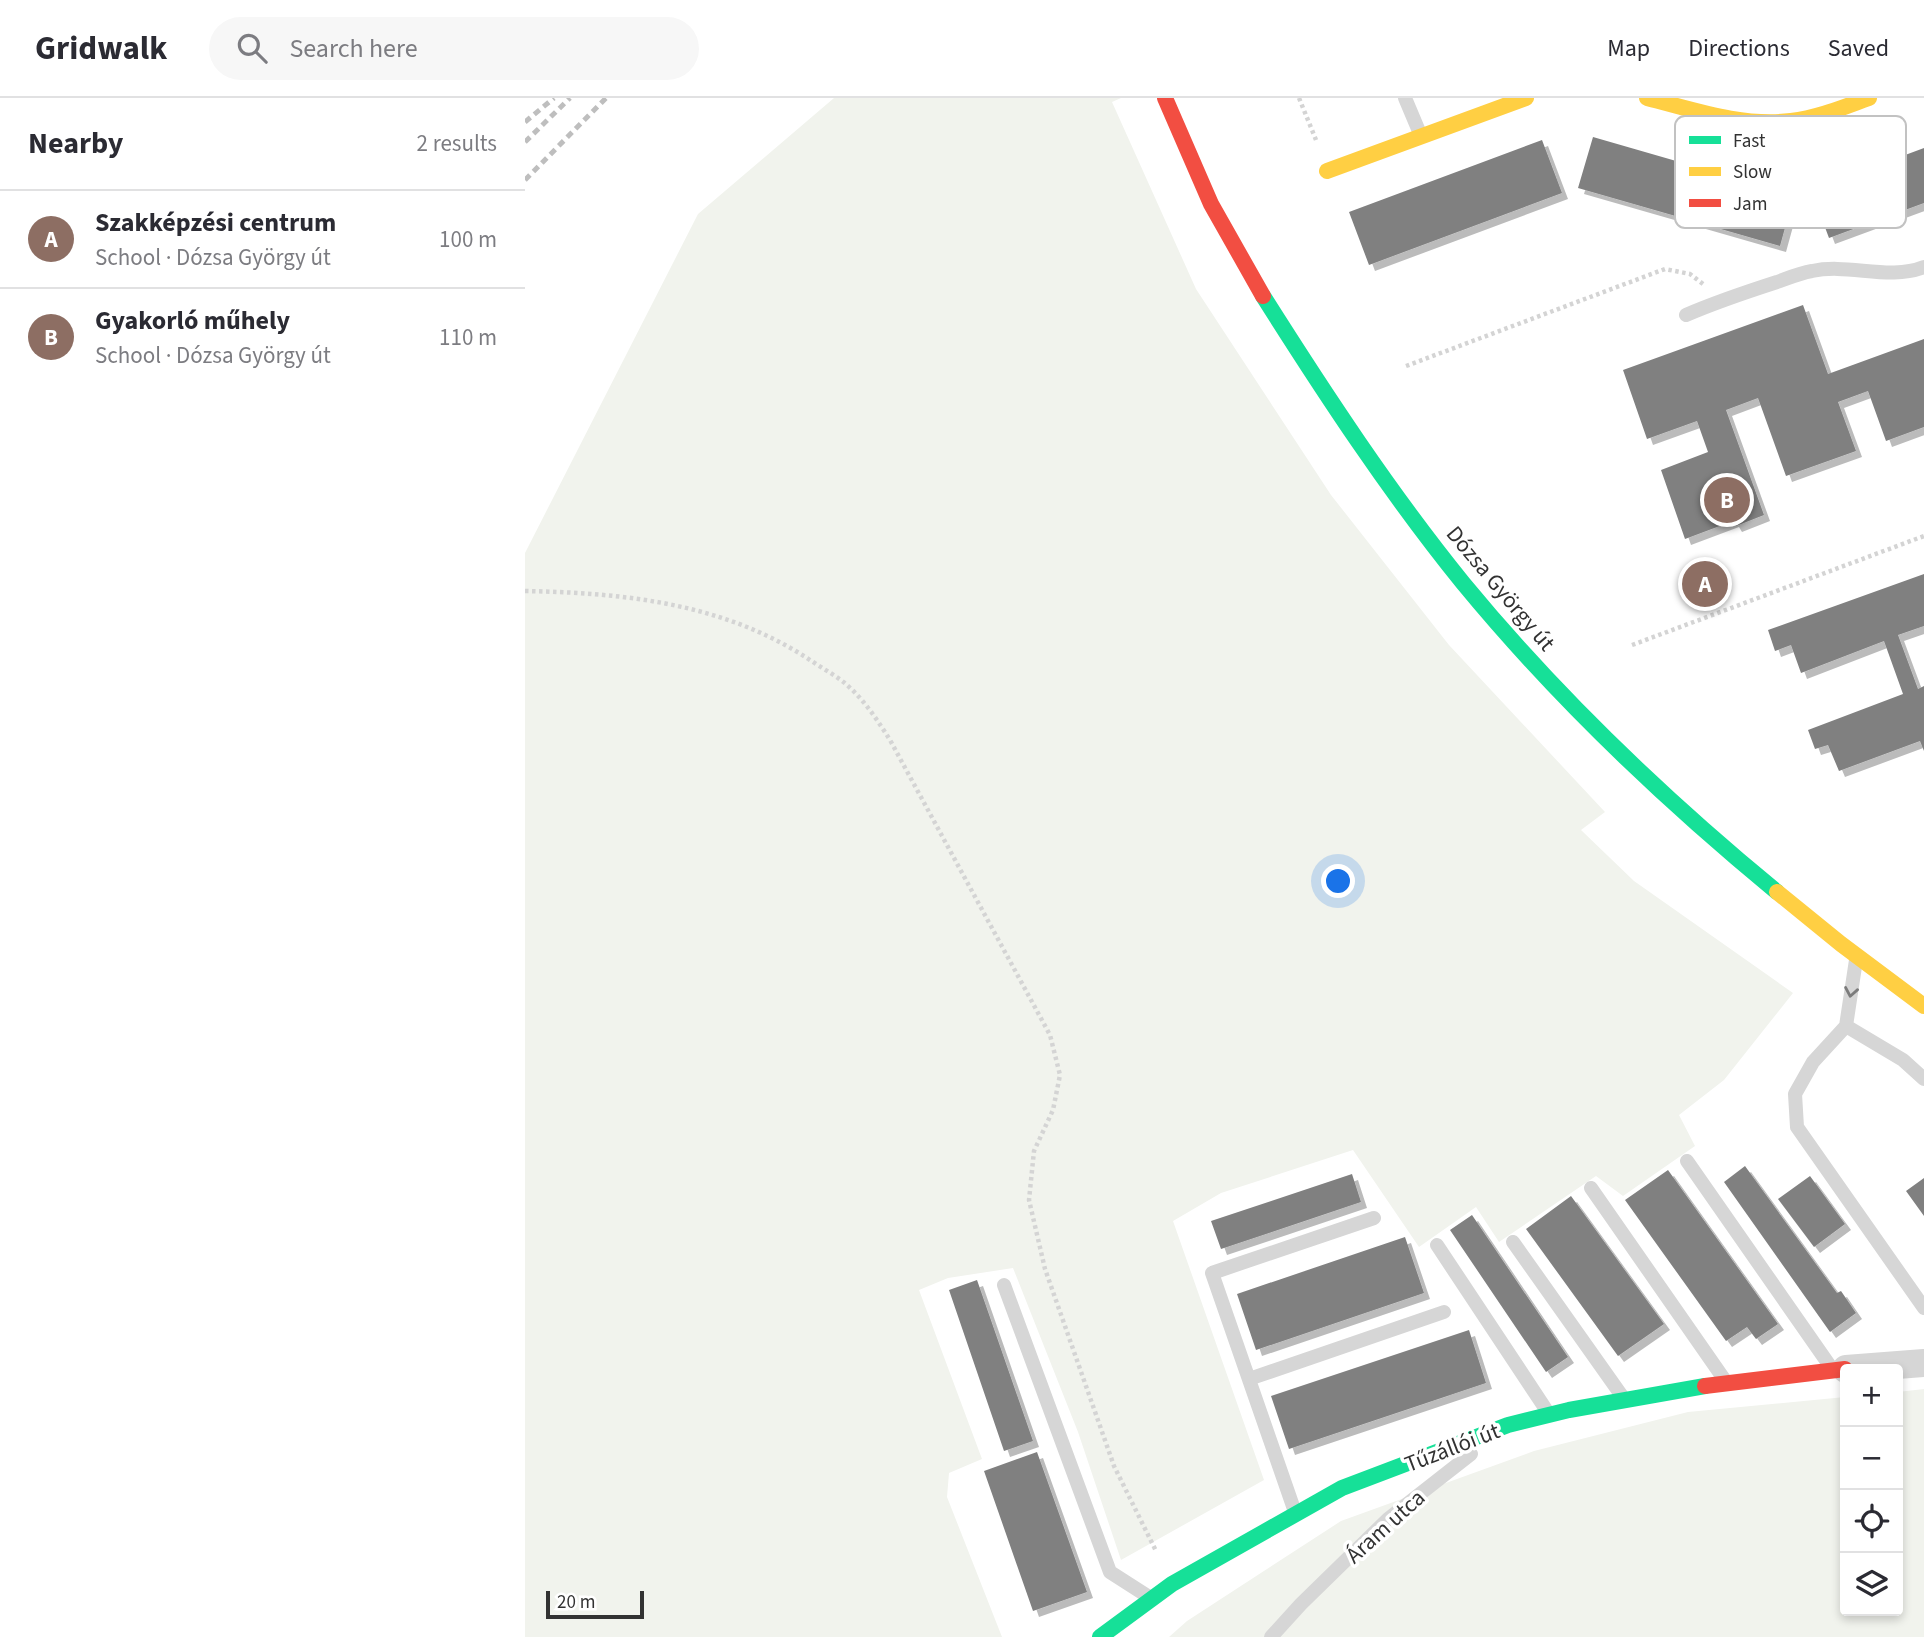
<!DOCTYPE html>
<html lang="en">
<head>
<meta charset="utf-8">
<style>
	body { margin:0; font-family:"Source Sans 3",sans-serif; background:#f7f7f7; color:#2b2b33 }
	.controls { position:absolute; right:21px; bottom:21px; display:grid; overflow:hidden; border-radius:7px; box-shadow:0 4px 10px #0003 }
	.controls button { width:63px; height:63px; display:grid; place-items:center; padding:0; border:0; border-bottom:2px solid #e1e1e2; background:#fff; color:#2b2b33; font:35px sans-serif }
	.scale { position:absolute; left:21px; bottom:18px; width:98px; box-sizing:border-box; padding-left:7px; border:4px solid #323232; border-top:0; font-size:19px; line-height:24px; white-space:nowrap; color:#323232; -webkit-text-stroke:5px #fff; paint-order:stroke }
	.you { position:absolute; left:814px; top:784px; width:24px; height:24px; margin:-18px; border:5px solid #fff; border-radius:50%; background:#1a73e8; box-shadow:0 0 0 10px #1a73e833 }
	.badge { display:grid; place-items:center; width:46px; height:46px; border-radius:50%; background:#0f766e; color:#fff; font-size:23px; font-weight:700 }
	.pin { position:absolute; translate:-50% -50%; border:4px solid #fff; box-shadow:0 2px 7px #0006 }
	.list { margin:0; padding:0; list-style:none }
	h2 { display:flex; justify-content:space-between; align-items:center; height:91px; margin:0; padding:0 28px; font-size:30px }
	h2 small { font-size:23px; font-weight:400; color:#7c7c81 }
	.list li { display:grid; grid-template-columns:46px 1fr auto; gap:21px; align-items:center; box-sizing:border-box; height:98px; padding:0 28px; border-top:2px solid #e1e1e2 }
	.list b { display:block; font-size:26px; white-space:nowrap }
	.list p { margin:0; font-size:23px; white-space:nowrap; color:#7c7c81 }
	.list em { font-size:23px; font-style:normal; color:#7c7c81 }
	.icon { flex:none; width:38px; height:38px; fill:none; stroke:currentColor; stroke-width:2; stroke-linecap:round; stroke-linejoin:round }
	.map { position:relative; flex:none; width:1399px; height:1539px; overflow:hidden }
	header { display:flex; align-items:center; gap:42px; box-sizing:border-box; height:98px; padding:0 35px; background:#fff; border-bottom:2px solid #e1e1e2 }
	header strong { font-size:33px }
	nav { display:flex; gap:38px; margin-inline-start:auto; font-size:24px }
	.search { width:490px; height:63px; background:#f7f7f7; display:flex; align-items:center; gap:18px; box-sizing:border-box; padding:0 24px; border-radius:38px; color:#7c7c81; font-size:26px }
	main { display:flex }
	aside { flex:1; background:#fff }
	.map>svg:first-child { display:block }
</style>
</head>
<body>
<header>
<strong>Gridwalk</strong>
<div class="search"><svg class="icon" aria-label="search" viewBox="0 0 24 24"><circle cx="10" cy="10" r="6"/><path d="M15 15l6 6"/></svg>Search here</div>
<nav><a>Map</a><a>Directions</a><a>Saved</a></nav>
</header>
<main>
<aside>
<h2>Nearby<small>2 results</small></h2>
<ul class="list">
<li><span class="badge" style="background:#8d6e63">A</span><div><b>Szakképzési centrum</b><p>School · Dózsa György út</p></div><em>100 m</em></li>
<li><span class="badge" style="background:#8d6e63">B</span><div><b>Gyakorló műhely</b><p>School · Dózsa György út</p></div><em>110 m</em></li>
</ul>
</aside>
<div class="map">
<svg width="1399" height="1539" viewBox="0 0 1399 1539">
	<defs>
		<filter id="shadow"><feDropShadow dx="6" dy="6" stdDeviation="0" flood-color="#0004"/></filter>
	</defs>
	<rect width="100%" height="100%" fill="#fff"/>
	<path fill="#f1f3ed" d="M309,0H596L587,4L671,191L806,397L924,547L1080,714L1056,732L1109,783L1268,895L1199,982L1154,1017L1170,1048L1098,1098L1071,1078L974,1144L951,1109L894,1149L828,1052L696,1095L648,1123L739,1382L596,1462L553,1334L488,1170L423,1180L394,1192L457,1361L424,1375L422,1399L477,1539H0V455L173,116Z
		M1399,1291V1539H644L662,1523L816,1423L1009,1353L1163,1314L1320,1299V1513H1373V1294Z"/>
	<path fill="#808080" filter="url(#shadow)" d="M1068,39L1269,97L1255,148L1053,90Z
		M1017,42L1037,95L844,167L824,114Z
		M1399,50V105L1304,140L1286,92Z
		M1278,207L1303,276L1399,241V329L1361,343L1343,293L1313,304L1331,353L1261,378L1233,300L1201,312L1239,417L1211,428L1208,423L1160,441L1136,372L1183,354L1172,323L1122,341L1098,272Z
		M1399,476V528L1373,537L1393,591L1399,588V653L1395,643L1314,673L1303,647L1290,651L1283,632L1378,596L1359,543L1276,575L1266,547L1250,553L1243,532Z
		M1220,1068L1312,1195L1316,1193L1331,1215L1305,1234L1199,1084Z
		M1143,1072L1253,1226L1231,1241L1222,1229L1201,1243L1100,1102Z
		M827,1076L836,1104L696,1151L686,1123Z
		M1285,1078L1320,1126L1289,1149L1253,1101Z
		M1399,1080V1118L1381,1093Z
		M1046,1098L1139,1226L1093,1258L1001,1131Z
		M947,1117L1043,1259L1021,1274L925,1132Z
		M880,1139L899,1195L731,1252L712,1196Z
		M452,1182L508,1343L479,1353L424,1192Z
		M944,1232L961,1285L764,1351L746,1298Z
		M512,1354L562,1494L508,1513L459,1373Z"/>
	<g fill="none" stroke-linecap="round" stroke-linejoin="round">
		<path stroke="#d4d4d4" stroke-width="4.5" stroke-dasharray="3.5 3.5" stroke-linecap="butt" d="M774,0L791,42
			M881,268L1140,171L1165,176L1178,186
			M0,493C103,495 204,506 291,566C302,573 313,579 322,587C340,603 353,623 365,642L525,937L535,977L528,1012L509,1053L504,1102L520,1171L589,1368L631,1453
			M1107,547L1399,438"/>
		<path stroke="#d6d6d6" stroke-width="14" d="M880,0L896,38
			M1161,217C1191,204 1221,194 1252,184C1263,180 1275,175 1287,173C1324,165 1364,183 1399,169
			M1331,862L1321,928L1288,964L1270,996L1272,1029L1399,1210
			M1321,928L1378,962L1399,981
			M1162,1063L1305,1268
			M1066,1090L1199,1281
			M988,1144L1097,1298
			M912,1147L1024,1316
			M479,1187L585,1474L624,1499
			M724,1281L919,1214
			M770,1414L687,1175L849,1120
			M746,1539L776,1506L863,1421L946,1356"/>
		<path stroke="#d6d6d6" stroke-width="28" d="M1321,1271L1399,1265"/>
		<path stroke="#16e098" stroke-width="16" d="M738,198C800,296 865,395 938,485C1031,598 1139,701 1252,794
			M575,1539L647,1486L817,1390L983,1327L1044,1312L1180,1288"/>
		<path stroke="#ffcf43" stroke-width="16" d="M1122,0C1169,12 1217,29 1266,23C1293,20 1319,9 1344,0
			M802,73L1001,0
			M1252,794L1316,846L1399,908"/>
		<path stroke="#f24e42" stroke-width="16" d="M640,0L686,106L738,198
			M1180,1288L1320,1271"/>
		<path stroke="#bebebe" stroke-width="5" stroke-dasharray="7 5" stroke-linecap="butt" d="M0,24L29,0
			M0,44L45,0
			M0,82L81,0"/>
	</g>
	<defs><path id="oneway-chevron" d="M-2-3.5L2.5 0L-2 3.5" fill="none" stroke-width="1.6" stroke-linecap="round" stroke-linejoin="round" transform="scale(1.75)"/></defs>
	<use stroke="#7c7c7c" href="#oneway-chevron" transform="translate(1326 894) rotate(100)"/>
	<g text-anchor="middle" stroke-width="7" stroke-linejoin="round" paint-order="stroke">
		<g font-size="23" fill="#323232" stroke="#fff">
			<text transform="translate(976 490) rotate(50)" y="8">Dózsa György út</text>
			<text transform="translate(927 1349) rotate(-21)" y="8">Tűzállói út</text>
			<text transform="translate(860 1428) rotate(-42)" y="8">Áram utca</text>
		</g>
	</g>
	<rect x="1150" y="18" width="231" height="112" rx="10" fill="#fff" stroke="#c2c2c2" stroke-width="2"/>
	<rect x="1164" y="38" width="32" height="8" fill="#16e098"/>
	<rect x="1164" y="69" width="32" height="9" fill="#ffcf43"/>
	<rect x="1164" y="101" width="32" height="8" fill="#f24e42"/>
	<g font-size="19" fill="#323232">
		<text x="1208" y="49">Fast</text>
		<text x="1208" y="80">Slow</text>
		<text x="1208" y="112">Jam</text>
	</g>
</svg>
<div class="controls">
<button>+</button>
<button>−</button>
<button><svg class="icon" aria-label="locate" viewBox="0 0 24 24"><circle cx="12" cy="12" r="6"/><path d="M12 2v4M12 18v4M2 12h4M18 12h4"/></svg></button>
<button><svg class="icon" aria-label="layers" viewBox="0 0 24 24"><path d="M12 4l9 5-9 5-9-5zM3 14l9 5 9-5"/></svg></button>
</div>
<div class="scale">20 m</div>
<div class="you"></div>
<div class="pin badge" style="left:1180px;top:486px;background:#8d6e63">A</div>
<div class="pin badge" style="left:1202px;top:402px;background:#8d6e63">B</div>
</div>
</main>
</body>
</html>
